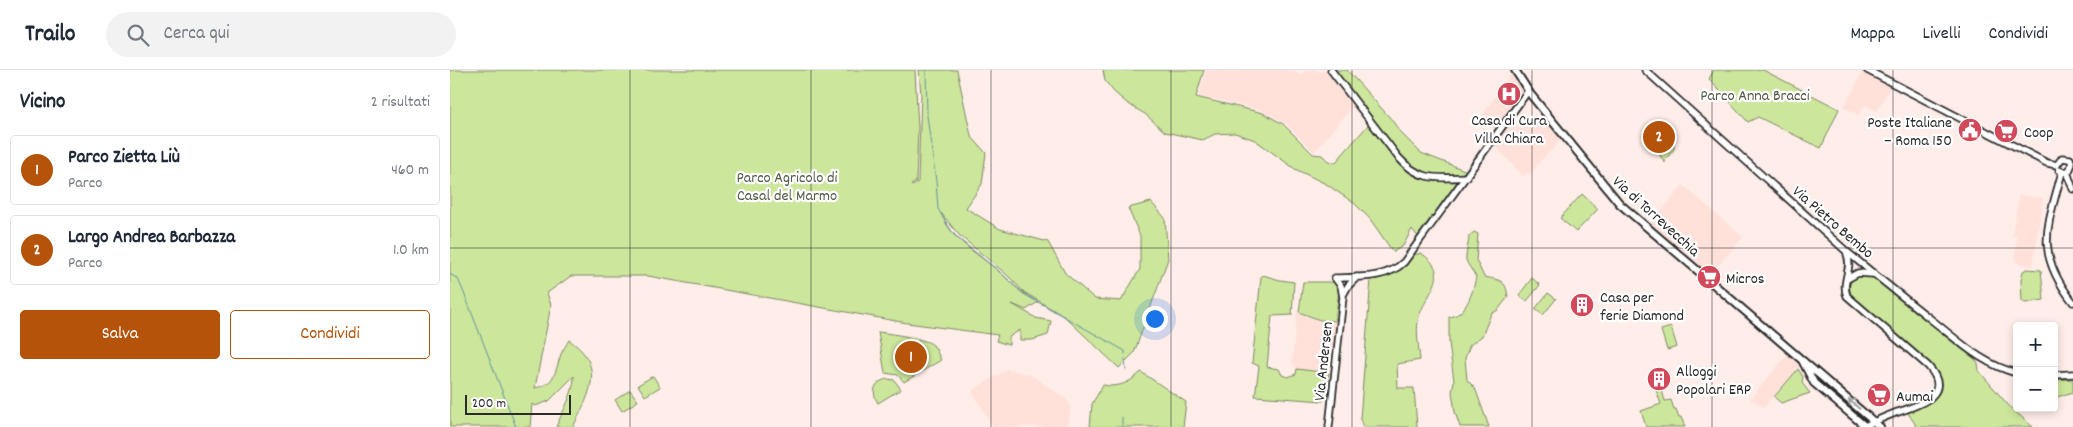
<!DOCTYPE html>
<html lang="it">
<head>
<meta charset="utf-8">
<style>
	body { margin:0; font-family:Dekko,sans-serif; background:#f2f2f3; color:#1f2937 }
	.controls { position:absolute; right:15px; bottom:15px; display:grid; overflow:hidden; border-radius:5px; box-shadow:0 2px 8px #0003 }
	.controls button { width:45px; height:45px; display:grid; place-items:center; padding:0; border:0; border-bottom:1px solid #e0e1e3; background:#fff; color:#1f2937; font:25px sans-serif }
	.scale { position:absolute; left:15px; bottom:12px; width:106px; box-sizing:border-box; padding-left:5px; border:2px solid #2b2b2b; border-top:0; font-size:14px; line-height:18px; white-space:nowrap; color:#2b2b2b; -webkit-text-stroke:4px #fff; paint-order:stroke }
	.you { position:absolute; left:704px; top:248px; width:18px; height:18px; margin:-12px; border:4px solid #fff; border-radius:50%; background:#1a73e8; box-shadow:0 0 0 8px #1a73e833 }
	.badge { display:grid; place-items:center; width:32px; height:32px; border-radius:50%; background:#b45309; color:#fff; font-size:16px; font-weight:700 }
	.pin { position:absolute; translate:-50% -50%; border:2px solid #fff; box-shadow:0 1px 5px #0006 }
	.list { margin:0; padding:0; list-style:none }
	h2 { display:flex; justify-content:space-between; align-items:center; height:65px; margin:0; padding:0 20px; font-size:21px }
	h2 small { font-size:16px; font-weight:400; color:#747a83 }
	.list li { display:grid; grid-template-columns:32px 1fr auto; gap:15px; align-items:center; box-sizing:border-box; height:70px; margin:0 10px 10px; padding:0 10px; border:1px solid #e0e1e3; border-radius:5px }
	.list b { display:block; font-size:19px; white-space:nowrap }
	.list p { margin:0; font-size:16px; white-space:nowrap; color:#747a83 }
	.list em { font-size:16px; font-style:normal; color:#747a83 }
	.actions { display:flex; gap:10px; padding:15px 20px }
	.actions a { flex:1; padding:11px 0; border:1px solid #b45309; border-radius:5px; text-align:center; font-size:18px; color:#b45309 }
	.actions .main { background:#b45309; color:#fff }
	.icon { flex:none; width:28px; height:28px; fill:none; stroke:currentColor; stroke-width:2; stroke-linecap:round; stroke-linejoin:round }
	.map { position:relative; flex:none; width:1623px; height:357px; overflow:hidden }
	header { display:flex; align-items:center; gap:30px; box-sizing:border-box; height:70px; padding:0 25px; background:#fff; border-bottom:1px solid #e0e1e3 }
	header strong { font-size:24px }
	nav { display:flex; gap:28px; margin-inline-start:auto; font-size:18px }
	.search { width:350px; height:45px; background:#f2f2f3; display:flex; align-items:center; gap:12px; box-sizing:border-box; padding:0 18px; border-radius:28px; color:#747a83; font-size:19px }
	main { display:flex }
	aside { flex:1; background:#fff }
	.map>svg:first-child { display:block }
</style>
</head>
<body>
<header>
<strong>Trailo</strong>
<div class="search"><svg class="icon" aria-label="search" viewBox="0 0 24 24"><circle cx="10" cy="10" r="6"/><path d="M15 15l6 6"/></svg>Cerca qui</div>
<nav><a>Mappa</a><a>Livelli</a><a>Condividi</a></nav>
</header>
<main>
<aside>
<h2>Vicino<small>2 risultati</small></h2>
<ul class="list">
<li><span class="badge">1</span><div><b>Parco Zietta Liù</b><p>Parco</p></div><em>460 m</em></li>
<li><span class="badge">2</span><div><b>Largo Andrea Barbazza</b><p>Parco</p></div><em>1.0 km</em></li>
</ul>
<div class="actions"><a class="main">Salva</a><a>Condividi</a></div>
</aside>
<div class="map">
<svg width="1623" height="357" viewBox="0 0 1623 357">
	<rect width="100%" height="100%" fill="#ffede9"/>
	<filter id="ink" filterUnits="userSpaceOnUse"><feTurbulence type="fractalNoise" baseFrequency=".02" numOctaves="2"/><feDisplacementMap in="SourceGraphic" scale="10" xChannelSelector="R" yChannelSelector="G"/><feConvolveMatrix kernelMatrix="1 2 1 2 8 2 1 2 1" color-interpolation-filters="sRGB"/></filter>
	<g filter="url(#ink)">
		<path fill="#ffe1da" d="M756,0H836L851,4L857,0H867L868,2L878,0L905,34L864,82L837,55L811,40L749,26Z
			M1412,3L1440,17L1427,41L1415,35L1409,45L1394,37Z
			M1061,4L1074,23L1047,62L1030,48Z
			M1092,46L1112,70L1091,90L1080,104L1076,103L1073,106L1044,75L1064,48L1080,59Z
			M1233,115L1293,167L1260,205L1200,155Z
			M1569,125L1593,128L1583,196L1567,193L1565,184L1567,167L1562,165Z
			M847,241L868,250L887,252L882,303L847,299L842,292Z
			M1338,284L1351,295L1314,337L1300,329Z
			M557,299L581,305L616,329L621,336L618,357H543L522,321Z"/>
		<path fill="#cce69c" stroke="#7c8864" d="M0,0H465L468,58L466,112L461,115L463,116L468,112L471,25L469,0H507L521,66L536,83L532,114L516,138L550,159L598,172L615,203L645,229L671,231L690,199V166L678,138L701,132L715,148L718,189L684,283L669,298L615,247L574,222L556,204L509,165L491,143C501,170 530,185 551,203C563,214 573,224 588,232L576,240L562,234L586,248L601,251L598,265L582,270H570V260L559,267V275L546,271L548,265L457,253L198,206H121L97,223L101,235L85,318C106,314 105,301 111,284C113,279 117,274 119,270C157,296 139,325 123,357H106C113,340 124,324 124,306L99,331L85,336L82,334L80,357H0Z
			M653,0H754L746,27L813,43L833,54L863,84L872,85L878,91L885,93L919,54C932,71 951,105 973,109C985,112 1000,110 1012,109L969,168L962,159L953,176L943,182L920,149L904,133L876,114L845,99L805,70L785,63L765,64L753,70L715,62L695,44L678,34L664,22L655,11Z
			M884,0H897L942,50L949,61L971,83L1017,101C997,112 973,104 956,92Z
			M1264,0H1313L1389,39L1371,78L1308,47L1298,52L1259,9Z
			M1205,52L1224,75V79L1215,90V93L1205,78L1207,76L1195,61Z
			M1132,124L1148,139L1126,162L1110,148Z
			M1024,162L1028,164L1026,190L1034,207C1049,210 1056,209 1058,227L1048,240L1041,244L1032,266L1020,275L1015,288L1017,310L1025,318L1039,357H1010L1005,342L1002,322L1004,311L999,273V247C1016,246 1023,222 1026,207C1023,201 1018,196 1016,190C1015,187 1019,171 1019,166Z
			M971,183C1005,206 973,224 968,251C966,263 969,278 970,290L947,294L948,318H964L967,357H913L910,349L921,209L947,202L964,185Z
			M1577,199L1591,200L1594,230L1575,233L1572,231L1571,210L1573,201Z
			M813,205L830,210L844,212L842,245L822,246L817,297L829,299L832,305L838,307L846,304L847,299L879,303L873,331L805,326L809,296L802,293L811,207Z
			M1423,205L1521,284L1528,293L1529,301L1559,336L1583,357H1467L1458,343C1478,335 1493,326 1487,301L1401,225L1399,216L1405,206Z
			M1082,208L1090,215L1077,231L1069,225Z
			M853,212H883L886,214L889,221L885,251L870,250L849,242Z
			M1098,223L1106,229L1093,245L1085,239Z
			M1221,257L1227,277L1217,280L1211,260Z
			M428,262C438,263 478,269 483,275C487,279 488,285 491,290L454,312L448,305L435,303Z
			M1348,299L1353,307L1352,313L1360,323L1331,333L1324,327Z
			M691,302L736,332L733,357H640L642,334L653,315C668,318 680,313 691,302Z
			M203,306L210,317L195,326L188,315Z
			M438,309L444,310L451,319L428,333C421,322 424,311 438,309Z
			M1623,309V322L1604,328V310Z
			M1209,310L1215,331L1221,330L1224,339H1226L1229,347H1231L1235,357H1196L1191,341L1211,334L1203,312Z
			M180,320L188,331L172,341L165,330Z"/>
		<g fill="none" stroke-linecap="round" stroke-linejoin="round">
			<path stroke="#649599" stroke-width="1" d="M476,0L477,46L486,111L488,139L504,165L551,203L572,223L675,281V284
				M0,204L8,209L14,223L66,357
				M675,289L676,300
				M672,347V357"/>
			<g stroke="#2b2b2b" stroke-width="9">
				<path id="tertiary" d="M881,0L948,87C970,112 988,108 1017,107
					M1195,0L1396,181C1425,205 1454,228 1483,251C1510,272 1533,295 1567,303
					M1417,0L1597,93L1607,95
					M1607,95L1612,88L1620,89
					M1609,100L1613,102L1619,101L1622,94L1620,89
					M1612,102C1597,158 1584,182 1623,232
					M1617,102L1623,119
					M1397,184C1403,199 1391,212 1397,226L1478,296C1505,326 1466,336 1445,343C1435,347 1425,351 1415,356
					M885,208C908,207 937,209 954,192L1078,21
					M1397,209L1408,203L1423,204
					M893,225L898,216L907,207
					M1604,305L1623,304
					M879,357L893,227L891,216L885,208"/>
			</g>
			<g stroke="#2b2b2b" stroke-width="10">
				<path id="secondary" d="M1065,0L1081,25L1170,134L1430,357
					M1353,292L1364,313L1416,357"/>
			</g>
			<use href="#tertiary" stroke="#fff" stroke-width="5.5"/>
			<use href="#secondary" stroke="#fff" stroke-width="6"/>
		</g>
		<defs><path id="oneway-shaft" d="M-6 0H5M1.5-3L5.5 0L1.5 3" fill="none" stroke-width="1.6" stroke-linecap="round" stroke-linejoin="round" transform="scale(1.25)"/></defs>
		<use stroke="#a0a0a0" href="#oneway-shaft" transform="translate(1404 334) rotate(-139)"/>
	</g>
	<path fill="none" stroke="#2b2b2b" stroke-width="1" stroke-opacity="0.55" d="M180,0V357M361,0V357M541,0V357M721,0V357M902,0V357M1082,0V357M1262,0V357M1443,0V357M0,178H1623"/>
	<defs>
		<g id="hospital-disc" transform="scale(1.25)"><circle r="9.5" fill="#d1495b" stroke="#fff"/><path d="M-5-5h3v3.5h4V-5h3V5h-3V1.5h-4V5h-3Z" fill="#fff"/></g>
		<g id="civic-disc" transform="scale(1.25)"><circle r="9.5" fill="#d1495b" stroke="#fff"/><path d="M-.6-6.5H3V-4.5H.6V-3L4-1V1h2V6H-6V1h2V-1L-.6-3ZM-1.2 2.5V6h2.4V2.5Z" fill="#fff"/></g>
		<g id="supermarket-disc" transform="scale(1.25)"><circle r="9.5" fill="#d1495b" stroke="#fff"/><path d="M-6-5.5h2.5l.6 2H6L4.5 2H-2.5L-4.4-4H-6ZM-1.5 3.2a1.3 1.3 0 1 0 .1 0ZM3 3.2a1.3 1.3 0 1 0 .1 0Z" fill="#fff"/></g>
		<g id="building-disc" transform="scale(1.25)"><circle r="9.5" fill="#d1495b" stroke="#fff"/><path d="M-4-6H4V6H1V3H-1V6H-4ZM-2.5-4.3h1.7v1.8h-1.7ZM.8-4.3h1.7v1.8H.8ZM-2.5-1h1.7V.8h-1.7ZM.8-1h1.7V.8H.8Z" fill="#fff"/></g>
	</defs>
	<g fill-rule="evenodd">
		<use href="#hospital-disc" x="1059" y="24"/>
		<use href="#civic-disc" x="1520" y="60"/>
		<use href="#supermarket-disc" x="1556" y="61"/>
		<use href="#supermarket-disc" x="1259" y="207"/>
		<use href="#building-disc" x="1132" y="235"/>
		<use href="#building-disc" x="1209" y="309"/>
		<use href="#supermarket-disc" x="1429" y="325"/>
	</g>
	<g text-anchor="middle" stroke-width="4.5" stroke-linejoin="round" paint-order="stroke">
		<g font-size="16" fill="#535a47" stroke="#fff">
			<text x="1305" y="30">Parco Anna Bracci</text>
			<text x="337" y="112">Parco Agricolo di<tspan x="337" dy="18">Casal del Marmo</tspan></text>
		</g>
		<g font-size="16" fill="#2b2b2b" stroke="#fff" text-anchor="start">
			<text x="1059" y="55" text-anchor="middle">Casa di Cura<tspan x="1059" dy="18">Villa Chiara</tspan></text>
			<text x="1502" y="57" text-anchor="end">Poste Italiane<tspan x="1502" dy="18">– Roma 150</tspan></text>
			<text x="1574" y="67">Coop</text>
			<text x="1276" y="213">Micros</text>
			<text x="1150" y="232">Casa per<tspan x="1150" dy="18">ferie Diamond</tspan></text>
			<text x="1226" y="306">Alloggi<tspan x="1226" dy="18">Popolari ERP</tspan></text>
			<text x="1446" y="331">Aumai</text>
		</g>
		<g font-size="16" fill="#2b2b2b" stroke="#fff">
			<text transform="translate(1207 145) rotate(42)" y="6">Via di Torrevecchia</text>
			<text transform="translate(1384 151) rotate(41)" y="6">Via Pietro Bembo</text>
			<text transform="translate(872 291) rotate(-84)" y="6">Via Andersen</text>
		</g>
	</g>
</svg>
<div class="controls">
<button>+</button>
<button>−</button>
</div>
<div class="scale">200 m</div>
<div class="you"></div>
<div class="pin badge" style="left:461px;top:287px">1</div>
<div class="pin badge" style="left:1209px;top:67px">2</div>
</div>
</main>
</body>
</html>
